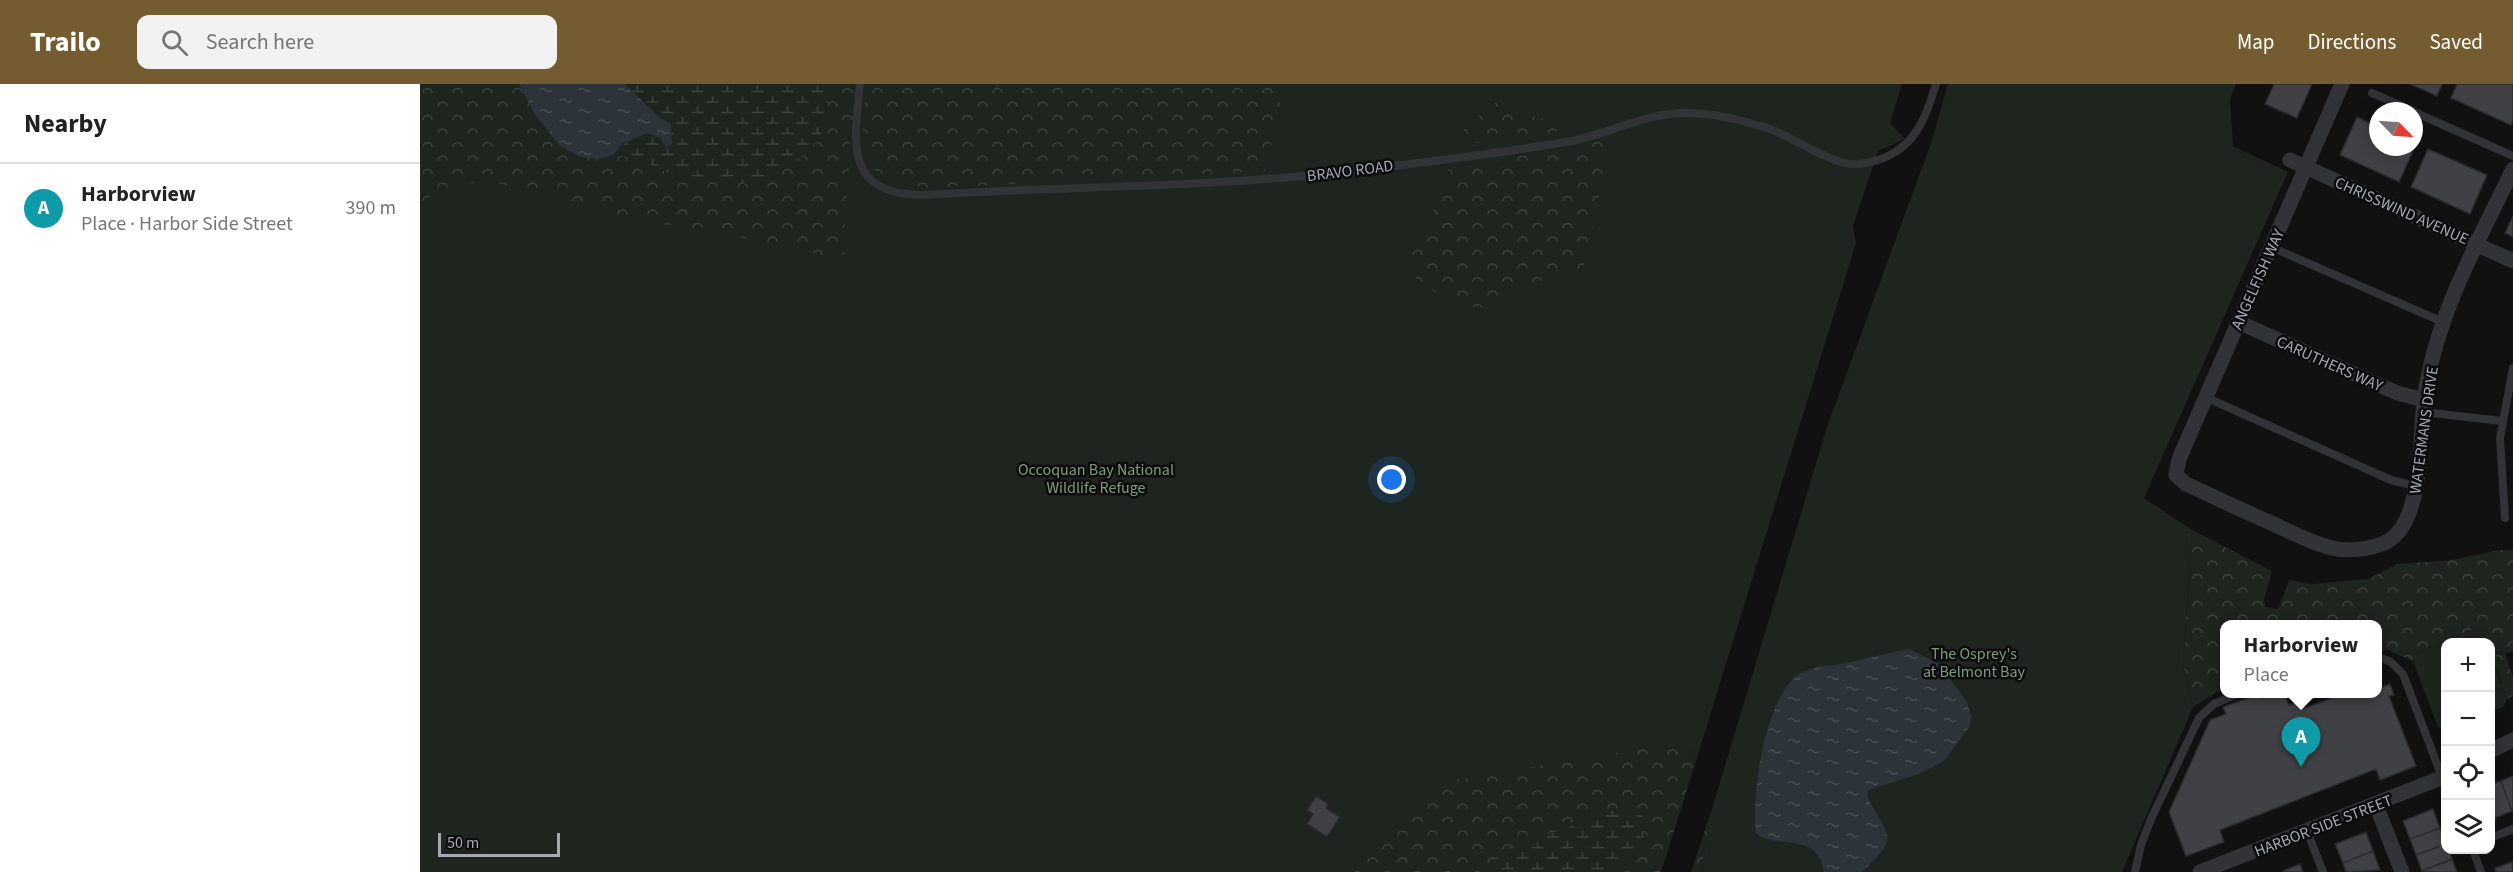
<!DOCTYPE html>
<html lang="en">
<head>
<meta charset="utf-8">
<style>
	body { margin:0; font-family:"Source Sans 3",sans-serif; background:#f2f2f2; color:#222 }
	.controls { position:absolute; right:18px; bottom:18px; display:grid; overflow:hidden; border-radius:12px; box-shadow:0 3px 15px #0003 }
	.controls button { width:54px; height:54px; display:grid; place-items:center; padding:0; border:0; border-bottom:2px solid #e0e0e0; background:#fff; color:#222; font:30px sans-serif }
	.compass { position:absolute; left:1949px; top:18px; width:54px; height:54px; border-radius:50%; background:#fff; box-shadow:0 3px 15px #0003; rotate:115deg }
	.scale { position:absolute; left:18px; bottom:15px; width:122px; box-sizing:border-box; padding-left:6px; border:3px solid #a4a8b1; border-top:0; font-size:16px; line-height:21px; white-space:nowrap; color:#a4a8b1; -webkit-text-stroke:4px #0c0c0d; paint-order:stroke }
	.you { position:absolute; left:972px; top:396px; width:21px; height:21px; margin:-15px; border:4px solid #fff; border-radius:50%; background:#1a73e8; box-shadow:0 0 0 9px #1a73e833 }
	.badge { display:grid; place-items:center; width:39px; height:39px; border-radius:50%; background:#745c30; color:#fff; font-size:20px; font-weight:700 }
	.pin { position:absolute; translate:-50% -50px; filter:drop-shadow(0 2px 3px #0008) }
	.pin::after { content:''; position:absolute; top:32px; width:21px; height:18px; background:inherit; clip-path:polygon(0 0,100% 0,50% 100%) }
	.popup { position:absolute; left:1800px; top:536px; width:162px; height:78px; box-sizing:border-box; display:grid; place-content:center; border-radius:12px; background:#fff; filter:drop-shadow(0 2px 4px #0005); font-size:20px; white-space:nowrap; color:#767676 }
	.popup b { font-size:22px; color:#222 }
	.popup::after { content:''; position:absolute; left:50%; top:100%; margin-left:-12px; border:12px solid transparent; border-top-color:#fff }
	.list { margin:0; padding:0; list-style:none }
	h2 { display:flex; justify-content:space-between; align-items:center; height:78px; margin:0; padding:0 24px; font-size:26px }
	h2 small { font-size:20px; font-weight:400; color:#767676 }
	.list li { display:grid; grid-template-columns:39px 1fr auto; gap:18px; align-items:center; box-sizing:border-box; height:90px; padding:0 24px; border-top:2px solid #e0e0e0 }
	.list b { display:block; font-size:22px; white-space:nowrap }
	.list p { margin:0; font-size:20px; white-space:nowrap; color:#767676 }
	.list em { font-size:20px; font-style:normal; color:#767676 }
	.icon { flex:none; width:33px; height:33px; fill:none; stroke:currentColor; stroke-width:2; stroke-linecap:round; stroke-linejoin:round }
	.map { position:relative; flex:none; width:2093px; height:788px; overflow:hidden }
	header { display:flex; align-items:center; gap:36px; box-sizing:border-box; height:84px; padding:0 30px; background:#745c30; color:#fff }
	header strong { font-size:28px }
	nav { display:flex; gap:33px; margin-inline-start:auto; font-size:21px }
	.search { width:420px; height:54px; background:#f2f2f2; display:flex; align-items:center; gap:15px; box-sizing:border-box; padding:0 21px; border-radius:12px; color:#767676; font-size:22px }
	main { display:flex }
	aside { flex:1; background:#fff }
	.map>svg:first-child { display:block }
</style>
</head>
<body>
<header>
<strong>Trailo</strong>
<div class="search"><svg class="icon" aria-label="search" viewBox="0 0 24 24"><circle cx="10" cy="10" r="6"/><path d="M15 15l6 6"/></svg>Search here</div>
<nav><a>Map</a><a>Directions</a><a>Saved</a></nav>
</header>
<main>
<aside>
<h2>Nearby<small></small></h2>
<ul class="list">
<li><span class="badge" style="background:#0f9aa8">A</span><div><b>Harborview</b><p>Place · Harbor Side Street</p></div><em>390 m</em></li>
</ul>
</aside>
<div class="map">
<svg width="2093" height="788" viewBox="0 0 2093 788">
	<defs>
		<pattern id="forest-crowns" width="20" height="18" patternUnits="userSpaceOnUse" patternTransform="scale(1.5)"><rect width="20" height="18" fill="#1e241e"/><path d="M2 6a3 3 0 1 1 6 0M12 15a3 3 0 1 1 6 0" fill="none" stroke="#3c413c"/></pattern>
		<pattern id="wetland-marsh" width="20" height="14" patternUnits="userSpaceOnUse" patternTransform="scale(1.5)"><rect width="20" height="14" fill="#1e241e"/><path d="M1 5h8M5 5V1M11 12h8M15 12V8" fill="none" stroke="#3c413c"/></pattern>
		<pattern id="water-ripples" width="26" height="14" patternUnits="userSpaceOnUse" patternTransform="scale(1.5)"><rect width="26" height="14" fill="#2c3339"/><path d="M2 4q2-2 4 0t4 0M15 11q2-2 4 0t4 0" fill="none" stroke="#484e53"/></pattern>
	</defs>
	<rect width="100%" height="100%" fill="#111112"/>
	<path fill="#1e241e" d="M0,0H1482L1470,39L1485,55L1458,67L1433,142L1436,159L1272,690L1275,663L1225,788H0Z
		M1528,0H1816L1810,15L1813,62L1868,88L1724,414L1772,446L1763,581L1773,623L1702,788H1281L1291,728L1407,343L1511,59Z
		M2052,546L2063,551L2066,558H2026L2025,646L2018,643L1993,577L1995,569Z
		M2070,571L2087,615L2083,623L2071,628Z"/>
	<path fill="url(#forest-crowns)" d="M0,0H99C120,46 136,51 177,75C198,70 216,72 235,82C240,84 246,89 251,90C266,95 286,91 302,91C318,90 337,91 352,87C391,77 417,39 405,0H434L423,176L305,150L254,141L226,139L129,111L79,100L51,99L7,114L0,119Z
		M447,0H532L583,3L589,0H864L845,87L506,104C494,102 481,101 470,96C432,80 444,31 447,0Z
		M1074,19C1097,18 1097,26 1116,33C1130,38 1145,38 1159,44L1032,62L1035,53Z
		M1189,56L1183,72L1184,93L1182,110L1172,119L1173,158L1163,183L1098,205L1072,224L1048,223L1002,202L986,179L1014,125L1029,85Z
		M1772,446L1852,487L1844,516L1846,523L1858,525L1869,496L1893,500L1935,496L1948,495L1978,480L2032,476L2080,466H2093V567L2085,570L2093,592V612L2087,615L2071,571L2070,558H2066L2063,551L2052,546L1995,569L1993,577L1968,566L1958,567V540H1804V606L1795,609L1773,623L1763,581Z
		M1255,657L1269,658L1275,663L1272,690L1241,788H920L993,722L1024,698L1231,663Z
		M1291,728L1281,788H1271Z"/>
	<path fill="url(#wetland-marsh)" d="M205,0H405L409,13L406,39L397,57L387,69L367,82L327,100L252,91L217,74L193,71C203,59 212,54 227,49L240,54L251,40L240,34Z
		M532,0H589L583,3Z
		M1210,726L1221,729C1234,757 1213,766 1199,788H1062L1080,768L1104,757L1142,746L1186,727Z"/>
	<path fill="url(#water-ripples)" d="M99,0H205L240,34L251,40L252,60L246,63L240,54L227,49L202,60L193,71L177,75L160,73L140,62L116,32Z
		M1489,565L1519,580L1547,618L1551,632L1550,642L1524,677L1499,690L1448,706C1447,712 1448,714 1451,720C1474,758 1474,756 1442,788H1404C1398,746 1355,766 1336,749C1331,712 1345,609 1381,589C1396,581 1414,582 1430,578C1450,574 1469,568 1489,565Z"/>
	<path fill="#404145" stroke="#2b2b2e" stroke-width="1.5" d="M1854,0H1892L1877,34L1845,20Z
		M1990,0H2022L2017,12Z
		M2037,0H2093V36L2091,41L2031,14Z
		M1937,33L1958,43V63H1994V59L1996,60L1979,98L1920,71Z
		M2008,65L2067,91L2050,130L1991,103Z
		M2093,132V153L2085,149Z
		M1970,600L1974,611L1969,612L1996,682L1960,696L1956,685L1800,746L1804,758L1766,772L1749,728L1790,636L1806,630L1803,623L1839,610L1842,614L1852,610H1864L1869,621L1882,616L1885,624L1923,610H1958V603V605Z
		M2093,692V726L2092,727L2081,697Z
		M2081,697L2092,727L2075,734L2070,721V701Z
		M896,712L908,720L906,724L920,733L907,753L887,740L893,730L887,726Z
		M2070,721L2076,735L2070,737Z
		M2013,725L2020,744L1990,755L1983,737Z
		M2020,744L2026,760L1996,771L1990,755Z
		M1946,748L1953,767L1923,779L1915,760Z
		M2026,760V766H2029L2032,775L2002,787L1996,771Z
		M1953,767L1960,786L1926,788L1923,779Z
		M2032,775L2037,788H2003L2002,787Z
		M2092,778L2093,788H2076L2075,784Z
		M1880,780L1883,788H1864L1863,787Z"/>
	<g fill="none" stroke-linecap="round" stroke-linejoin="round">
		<path stroke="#323336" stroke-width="8" d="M440,0C434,58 424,109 500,111C649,102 799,104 948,85C1015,77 1084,69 1151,57C1188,50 1222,31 1260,29C1290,28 1323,36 1350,45C1375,54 1416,84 1440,80C1490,73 1503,43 1516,0
			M1952,9L1993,27
			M1994,28L2093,72
			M1851,163L2023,238
			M1785,313L1971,396L1996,402
			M2003,328L2082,337
			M2085,434L2080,354L2093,284
			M1958,573L1971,578L1983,590L2022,693
			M1887,747L1903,788
			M2070,754L2093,745
			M2053,766L2061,788
			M1715,788L1721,761L1731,735L1779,634L1794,620L1817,610"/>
		<path stroke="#323336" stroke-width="15" d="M1922,0L1759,375L1756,391L1766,400C1794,413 1821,426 1849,438C1871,448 1893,460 1917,465C1932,467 1948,465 1962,460C2004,445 1999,356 2004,318C2014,235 2057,160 2093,85
			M1870,76L2093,177
			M1818,238L1977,309L2004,316
			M2070,667L2093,656
			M1956,721L1982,788
			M1780,788L2026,692"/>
	</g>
	<g text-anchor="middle" stroke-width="5" stroke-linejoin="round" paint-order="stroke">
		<g font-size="16" fill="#a4a8b1" stroke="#0c0c0d">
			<text transform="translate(930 86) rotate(-7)" y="6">BRAVO ROAD</text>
			<text transform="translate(1982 126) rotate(24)" y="6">CHRISSWIND AVENUE</text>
			<text transform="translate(1837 195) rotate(-66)" y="6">ANGELFISH WAY</text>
			<text transform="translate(1910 279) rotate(24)" y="6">CARUTHERS WAY</text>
			<text transform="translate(2003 346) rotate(-82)" y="6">WATERMANS DRIVE</text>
			<text transform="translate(1903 741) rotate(-21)" y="6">HARBOR SIDE STREET</text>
		</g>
		<g font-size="16" fill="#7d9a7e" stroke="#0c0c0d">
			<text x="676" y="391">Occoquan Bay National<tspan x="676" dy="18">Wildlife Refuge</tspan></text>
			<text x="1554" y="575">The Osprey's<tspan x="1554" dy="18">at Belmont Bay</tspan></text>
		</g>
	</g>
</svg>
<div class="controls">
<button>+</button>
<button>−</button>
<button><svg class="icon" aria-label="locate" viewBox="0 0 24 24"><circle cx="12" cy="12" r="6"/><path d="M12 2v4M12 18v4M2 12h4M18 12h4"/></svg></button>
<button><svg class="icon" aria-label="layers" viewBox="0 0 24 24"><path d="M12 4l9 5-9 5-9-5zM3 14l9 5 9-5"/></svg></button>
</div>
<svg class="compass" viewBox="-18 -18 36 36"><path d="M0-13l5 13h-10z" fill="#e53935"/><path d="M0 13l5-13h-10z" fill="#767676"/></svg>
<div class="scale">50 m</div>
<div class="you"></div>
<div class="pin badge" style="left:1881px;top:683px;background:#0f9aa8">A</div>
<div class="popup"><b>Harborview</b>Place</div>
</div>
</main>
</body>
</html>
